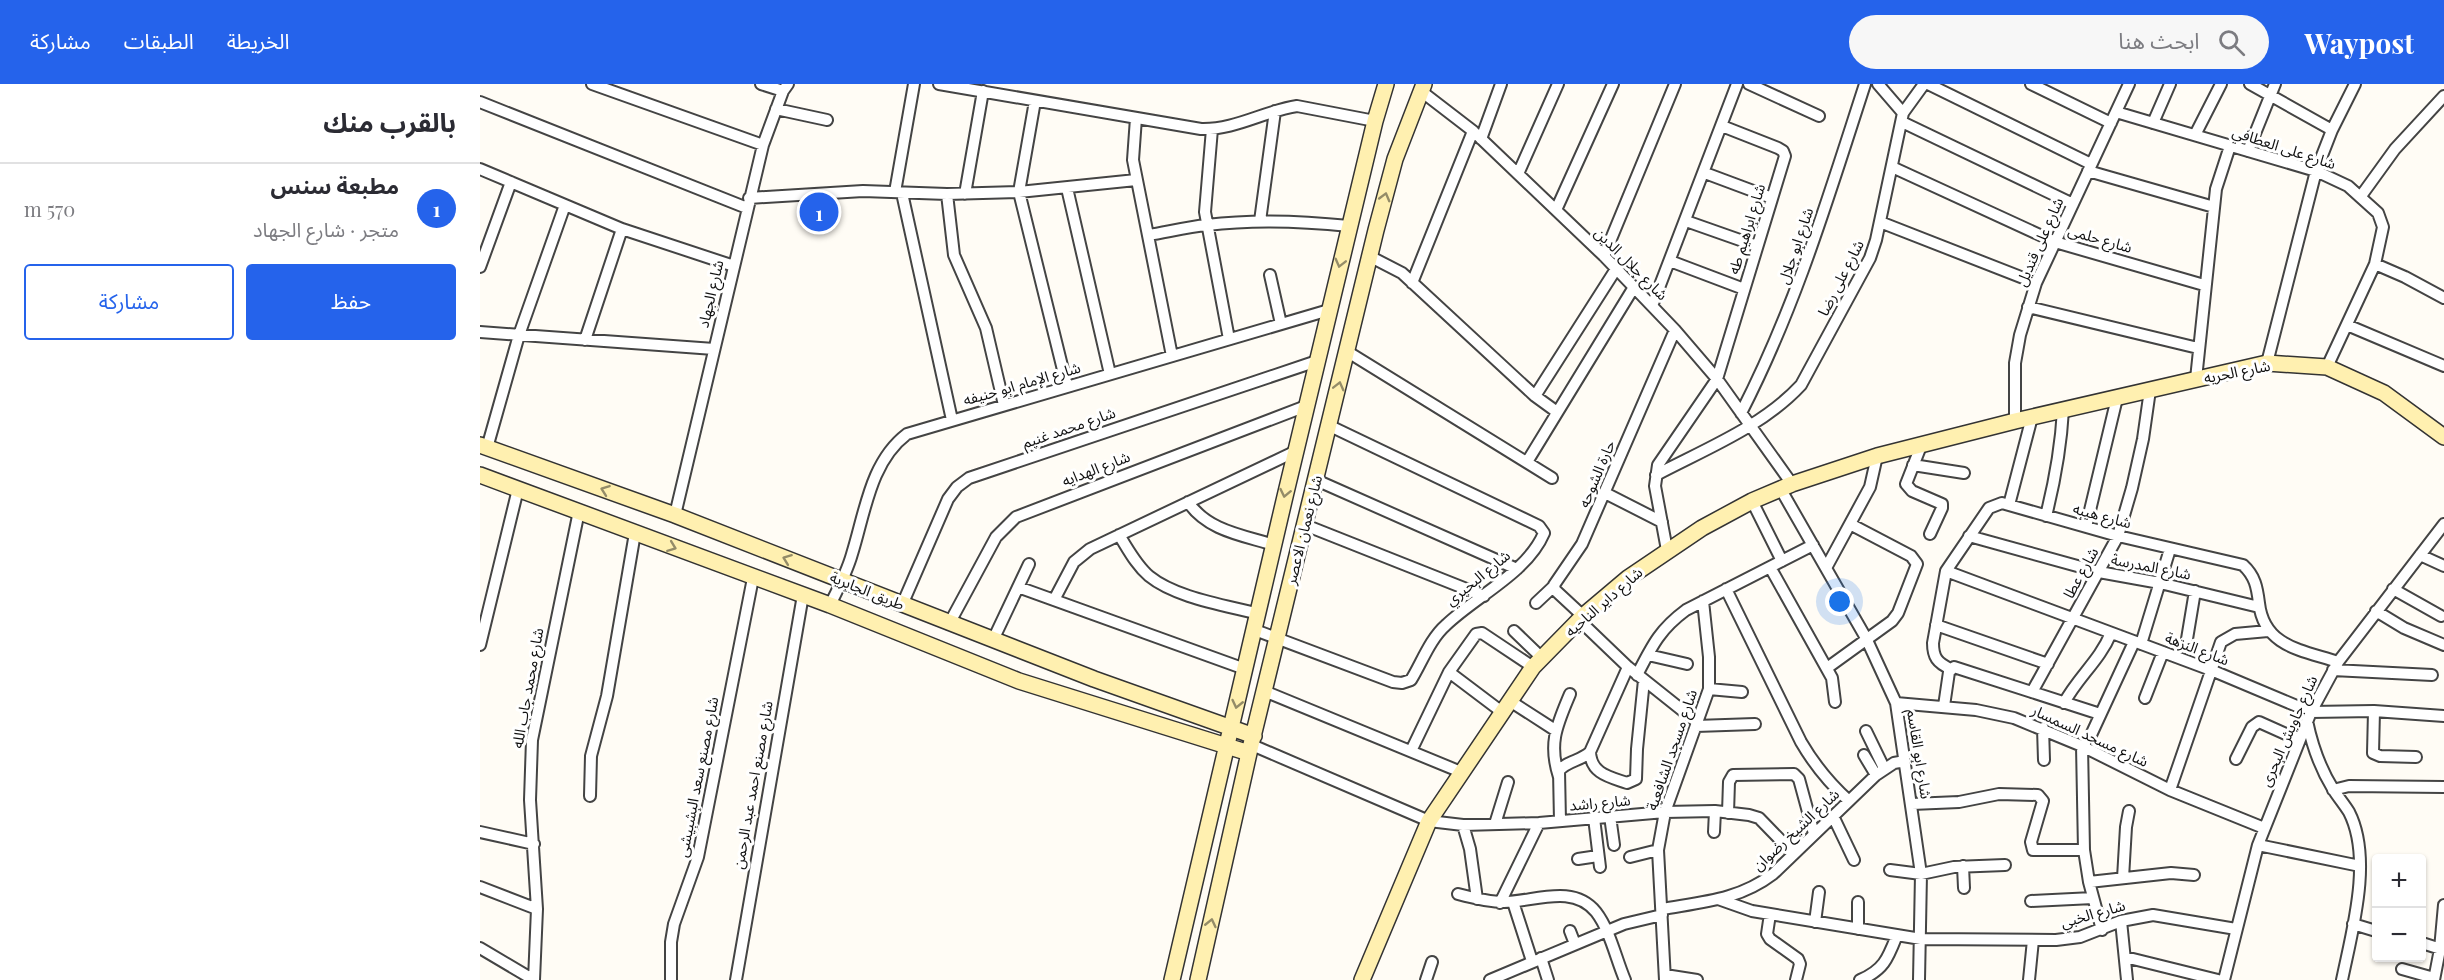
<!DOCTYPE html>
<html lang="ar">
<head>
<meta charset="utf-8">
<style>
	body { margin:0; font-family:"Playfair Display","Noto Sans Arabic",serif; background:#f7f7f7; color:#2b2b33; direction:rtl }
	.controls { position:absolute; right:18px; bottom:18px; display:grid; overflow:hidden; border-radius:6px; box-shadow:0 2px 4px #0004 }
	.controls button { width:54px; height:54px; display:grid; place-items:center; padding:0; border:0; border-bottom:2px solid #e1e1e2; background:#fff; color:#2b2b33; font:30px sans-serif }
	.you { position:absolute; left:1360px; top:518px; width:21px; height:21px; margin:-15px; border:4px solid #fff; border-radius:50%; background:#1a73e8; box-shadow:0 0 0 9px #1a73e833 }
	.badge { display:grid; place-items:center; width:39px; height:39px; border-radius:50%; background:#2563eb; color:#fff; font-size:20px; font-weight:700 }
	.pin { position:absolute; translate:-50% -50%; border:3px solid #fff; box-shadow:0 2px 6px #0006 }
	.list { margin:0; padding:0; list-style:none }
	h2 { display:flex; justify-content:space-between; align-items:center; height:78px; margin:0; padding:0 24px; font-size:26px }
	h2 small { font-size:20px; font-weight:400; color:#7c7c81 }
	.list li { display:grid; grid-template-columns:39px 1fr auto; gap:18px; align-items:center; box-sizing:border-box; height:84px; padding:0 24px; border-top:2px solid #e1e1e2 }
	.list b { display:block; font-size:22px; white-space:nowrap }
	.list p { margin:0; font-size:20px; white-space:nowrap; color:#7c7c81 }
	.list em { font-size:20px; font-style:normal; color:#7c7c81 }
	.actions { display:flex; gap:12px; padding:18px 24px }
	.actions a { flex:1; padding:14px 0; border:2px solid #2563eb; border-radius:6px; text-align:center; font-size:21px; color:#2563eb }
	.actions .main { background:#2563eb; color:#fff }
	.icon { flex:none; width:33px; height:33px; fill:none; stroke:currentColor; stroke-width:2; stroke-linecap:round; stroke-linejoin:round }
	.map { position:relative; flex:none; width:1964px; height:896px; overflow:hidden; direction:ltr }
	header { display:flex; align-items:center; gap:36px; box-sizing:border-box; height:84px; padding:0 30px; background:#2563eb; color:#fff }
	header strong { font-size:28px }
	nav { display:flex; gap:33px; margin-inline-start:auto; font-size:21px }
	.search { width:420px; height:54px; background:#f7f7f7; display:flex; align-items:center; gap:15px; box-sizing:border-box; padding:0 21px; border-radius:33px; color:#7c7c81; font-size:22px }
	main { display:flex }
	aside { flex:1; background:#fff }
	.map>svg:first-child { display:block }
</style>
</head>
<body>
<header>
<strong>Waypost</strong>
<div class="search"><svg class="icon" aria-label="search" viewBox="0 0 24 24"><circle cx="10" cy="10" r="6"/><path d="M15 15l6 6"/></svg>ابحث هنا</div>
<nav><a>الخريطة</a><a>الطبقات</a><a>مشاركة</a></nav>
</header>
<main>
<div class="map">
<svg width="1964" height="896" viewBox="0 0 1964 896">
	<rect width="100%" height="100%" fill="#fffcf5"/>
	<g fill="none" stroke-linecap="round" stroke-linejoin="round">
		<g stroke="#444" stroke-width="14">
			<path id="street" d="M112,0L283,61
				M281,0L303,7
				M459,0L721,45C755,46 784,27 817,22L895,37
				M1269,0L1339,32
				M1398,0L1423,29
				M1448,0L1611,80
				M1551,0L1631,39
				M1770,0L1852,46
				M941,7L993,47L1124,172L1195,246L1237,295L1312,400
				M555,17L539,108L587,302
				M0,18L267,124
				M296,25L347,36
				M1636,28L1836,87L1868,102L1898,129L1903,143L1895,180L1847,283
				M656,34L653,76L692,272
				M1422,38L1593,120
				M1673,39L1690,0
				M732,45L725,128L749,255
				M1715,51L1741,0
				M1001,55L1021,0
				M1768,67L1795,0
				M1412,83L1575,158L1724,201
				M0,85L142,145L254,182
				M1608,87L1734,123
				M1225,89L1292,114
				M1038,90L1078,0
				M587,104L630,290
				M415,108L434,0
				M422,109L472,336
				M467,110L474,171L506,244L524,321
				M485,110L503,7
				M1881,112L1915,65L1964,12
				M269,114L383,107L467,110L539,108L656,96
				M1076,126L1133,0
				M780,137L795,27
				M1206,137L1277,162
				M1400,138L1556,199
				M668,151C687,148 707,143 727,141C774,135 822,137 869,142
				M1124,172L1195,0
				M891,173L922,189L1055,312L1077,328
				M1190,177L1264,205
				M1895,180L1925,193L1964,214
				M0,183L31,98
				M790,191L801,240
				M932,199L993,47
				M1172,222L1257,0
				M1548,223L1718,264
				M1867,241L1964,282
				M0,248L234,265
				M105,256L142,145
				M868,268L1072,394
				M1787,279L1836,87L1852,46L1875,0
				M1716,295L1736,105L1750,62
				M1055,312L1136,185
				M1261,329C1316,222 1348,114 1385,0
				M1535,337V279L1540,251L1556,199L1649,0
				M1441,362L1426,400L1432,407L1462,420V424L1450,450
				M7,364L39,251L85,121
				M1047,378L1154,203
				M1433,381L1484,389
				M1176,391C1225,365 1282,343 1321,301L1390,174L1396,156L1423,29L1444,0
				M836,396L1037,485
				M1300,404L1386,554L1416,619L1441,790L1439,896
				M1125,409L1182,438
				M1272,417L1302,477
				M708,418C728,447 762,451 794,461
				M1529,421L1552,333
				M195,431L283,61L303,7L308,0
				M1566,432C1575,396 1581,363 1583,326
				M825,441L1004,512
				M1606,443L1637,314
				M639,451C648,465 656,481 669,492C696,514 745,521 779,530
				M1489,452L1619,488L1680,499L1779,523
				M1187,466L1175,402L1178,381L1237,295L1305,72L1303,67L1298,64L1242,42
				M1940,471L1964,482
				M1290,483L1352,594L1355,618
				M1346,484L1390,403L1397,372
				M1466,487L1731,586L1831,628L1894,627L1964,632
				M538,503L765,585
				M1246,505L1321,658C1335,682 1349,699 1369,717
				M1913,505L1961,532
				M574,516L594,478L610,465L814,368
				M1056,519L1073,503
				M350,521C358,505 367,488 372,470C385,429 390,378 427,350L849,226
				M422,521L468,415L477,403L489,394L837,277
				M1896,527L1924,544L1964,561
				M1103,532L1075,506L1074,501L1102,460L1195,246
				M1099,536L1148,583L1217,638
				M469,540L516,453L536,433L826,322
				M1456,541L1568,580
				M775,546L913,598L922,599L931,596C942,578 950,555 966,541C996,512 1047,489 1064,449L1059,442L850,342
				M1034,547L1062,574
				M1707,555L1715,507
				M513,556L549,480
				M1661,560L1690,465
				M0,561L38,405
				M1168,571L1207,580
				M1347,584L1412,537L1418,529L1437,480L1431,472L1370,440
				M1471,585C1457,579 1453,573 1453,559L1466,487L1509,424L1522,419L1638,452L1763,481C1775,492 1777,503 1779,519C1784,563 1822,566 1858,578
				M1853,586L1952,591
				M969,588L1022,628
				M1157,591C1172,562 1179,546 1206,526L1333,461
				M1229,605L1262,608
				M784,607L981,688
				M1552,608L1638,452L1652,404L1663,355L1670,306
				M1665,614L1683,568
				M1030,617L1075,646
				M1416,619L1496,626L1534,634L1602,662L1690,706L1784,744
				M1584,619C1598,593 1620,576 1631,549
				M1464,622L1469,588L1474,583L1620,630
				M1894,627L1893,669L1900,672L1936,673
				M1827,637C1832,661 1840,684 1853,705C1858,713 1864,720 1869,728C1893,775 1872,847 1862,896
				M1216,642L1275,640
				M1563,644L1564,676
				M1386,647L1404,684
				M772,661L949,737L983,741L1059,739L1185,728L1235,727L1269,731L1279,734L1314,770
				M1602,662L1604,766L1609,798L1622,846
				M1605,664L1654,558
				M931,667L969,588L996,550L1002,549L1053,583
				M1110,668C1111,690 1130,693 1147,699L1156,695L1157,665L1164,596
				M1384,671L1396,691
				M1756,675L1772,643L1779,638L1819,656
				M1079,693C1068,659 1077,641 1090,610
				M1690,706L1741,558L1755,550L1788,547
				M1853,706L1869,702L1964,703
				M110,712L111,672L127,612L155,449
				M1432,720L1479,718L1519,710L1558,711L1563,717L1551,758L1553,766H1604
				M1248,729L1249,698L1253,691L1314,690L1319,695L1334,750
				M1130,732L1134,761
				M1353,732L1374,776
				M1114,734L1120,783
				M1080,737L1079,687C1086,677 1101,677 1110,668L1148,583
				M1015,740L1028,698
				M983,741L990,765L997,815
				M0,748L54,760
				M1234,748L1235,727
				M1778,761L1880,782
				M1150,773L1178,766
				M1098,775L1118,772
				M1483,782L1484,804
				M1410,786L1441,790L1474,783L1525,781
				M1643,794L1646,743L1649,727
				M1609,798L1691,789L1714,791
				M0,803L57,825
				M978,810C993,814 1009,818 1024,818C1053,818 1093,799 1116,828C1130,846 1136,875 1145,896
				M1238,815L1272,827L1441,855L1576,856L1600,853L1641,837L1673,831L1756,845
				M1551,817L1613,814
				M1033,818L1052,877
				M1378,818V845
				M1020,819L1059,739
				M1182,825C1222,818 1259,816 1293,790L1396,691L1414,679L1425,677
				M1290,830L1287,850L1290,855L1318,875L1320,880L1316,896
				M1641,837L1647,896
				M1335,838L1339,808
				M1873,840L1896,847
				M1090,847L1095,860
				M1942,859L1964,866
				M0,864L54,896L57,825L50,716L52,656L99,427
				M1645,873L1738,896
				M1061,874L1068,896
				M1922,885L1954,894
				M1185,891L1217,896
				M191,896V858L194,840L218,773L273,494
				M256,896L323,511
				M946,896L952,878
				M1010,896L1144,840L1182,831
				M1185,896L1178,766L1185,728L1229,605V573L1223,517
				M1380,896C1404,886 1408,874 1417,851
				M1549,896L1553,856
				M1744,896L1778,761L1831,628L1858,578L1964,440
				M1954,896L1960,865L1964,821"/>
		</g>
		<g stroke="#333" stroke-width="18">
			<path id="secondary" d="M0,361L195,431L614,595L774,652
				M0,391L350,521L539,597L769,669
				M692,896C759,609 825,323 895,37L906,0
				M718,896L769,669L896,146L915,75L944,0
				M882,896L949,737L1053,583L1103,532L1148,494L1222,444L1272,417L1312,400L1397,372L1535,337L1787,279L1847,283L1904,309L1964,353"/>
		</g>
		<use href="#street" stroke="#fff" stroke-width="10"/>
		<use href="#secondary" stroke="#fff0b0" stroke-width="15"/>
	</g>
	<defs><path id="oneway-chevron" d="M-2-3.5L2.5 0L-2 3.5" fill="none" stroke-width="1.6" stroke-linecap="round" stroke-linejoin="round" transform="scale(1.5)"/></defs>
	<g stroke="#948c68">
		<use href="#oneway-chevron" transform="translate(905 113) rotate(-75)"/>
		<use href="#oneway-chevron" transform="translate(860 179) rotate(104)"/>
		<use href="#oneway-chevron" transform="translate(859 302) rotate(-76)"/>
		<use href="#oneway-chevron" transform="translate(125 406) rotate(-160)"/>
		<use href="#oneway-chevron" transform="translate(805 409) rotate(102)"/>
		<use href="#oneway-chevron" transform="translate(192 463) rotate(21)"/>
		<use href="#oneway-chevron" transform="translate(307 475) rotate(-159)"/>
		<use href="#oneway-chevron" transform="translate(757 620) rotate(103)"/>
		<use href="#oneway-chevron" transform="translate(731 839) rotate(-77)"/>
	</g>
	<g text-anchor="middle" stroke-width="6" stroke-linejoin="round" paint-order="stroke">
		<g font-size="15" fill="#111" stroke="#fff">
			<text transform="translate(1804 64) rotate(18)" y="5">شارع على العطافي</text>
			<text transform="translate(1267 145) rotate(-73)" y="5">شارع ابراهيم طه</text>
			<text transform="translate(1620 155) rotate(16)" y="5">شارع حلمى</text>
			<text transform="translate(1560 158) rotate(-66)" y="5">شارع على قنديل</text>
			<text transform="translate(1316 162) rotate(-71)" y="5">شارع ابو جلال</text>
			<text transform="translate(1151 180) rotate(45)" y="5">شارع جلال الدين</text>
			<text transform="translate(1361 194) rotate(-63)" y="5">شارع على رضا</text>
			<text transform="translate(231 210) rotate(-77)" y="5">شارع الجهاد</text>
			<text transform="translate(1757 288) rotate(-11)" y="5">شارع الحريه</text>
			<text transform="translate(542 300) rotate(-16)" y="5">شارع الإمام ابو حنيفه</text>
			<text transform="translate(589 344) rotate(-19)" y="5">شارع محمد غنيم</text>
			<text transform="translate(616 385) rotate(-21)" y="5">شارع الهدايه</text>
			<text transform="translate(1117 390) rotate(-67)" y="5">حارة الشوحه</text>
			<text transform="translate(1622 432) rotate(15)" y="5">شارع هيبه</text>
			<text transform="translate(824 446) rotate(-76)" y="5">شارع نعمان الاعصر</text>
			<text transform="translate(1671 483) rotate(11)" y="5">شارع المدرسة</text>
			<text transform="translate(1601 489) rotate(-61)" y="5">شارع عطا</text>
			<text transform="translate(998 494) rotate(-39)" y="5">شارع البحيري</text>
			<text transform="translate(387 507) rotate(22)" y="5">طريق الجابرية</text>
			<text transform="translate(1124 518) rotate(-41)" y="5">شارع داير الناحيه</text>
			<text transform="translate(1717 565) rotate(21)" y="5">شارع النزهة</text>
			<text transform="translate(48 604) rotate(-80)" y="5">شارع محمد جاب الله</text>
			<text transform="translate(1809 647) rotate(-66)" y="5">شارع جاويش البحرى</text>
			<text transform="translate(1610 652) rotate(25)" y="5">شارع مسجد السمسار</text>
			<text transform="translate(1192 666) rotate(-71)" y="5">شارع مسجد الشافعية</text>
			<text transform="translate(1439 670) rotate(81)" y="5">شارع ابو القاسم</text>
			<text transform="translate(218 693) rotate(-79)" y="5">شارع مصنع سعد البشبيشى</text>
			<text transform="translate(273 701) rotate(-80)" y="5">شارع مصنع احمد عبد الرحمن</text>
			<text transform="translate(1120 719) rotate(-5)" y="5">شارع راشد</text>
			<text transform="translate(1316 746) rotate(-43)" y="5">شارع الشيخ رضوان</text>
			<text transform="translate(1613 830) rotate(-16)" y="5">شارع الخبي</text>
		</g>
	</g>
</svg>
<div class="controls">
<button>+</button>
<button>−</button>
</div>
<div class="you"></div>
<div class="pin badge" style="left:339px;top:128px">1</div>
</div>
<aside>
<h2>بالقرب منك<small></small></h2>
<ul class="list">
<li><span class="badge">1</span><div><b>مطبعة سنس</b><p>متجر · شارع الجهاد</p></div><em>570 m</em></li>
</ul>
<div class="actions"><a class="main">حفظ</a><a>مشاركة</a></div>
</aside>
</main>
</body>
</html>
